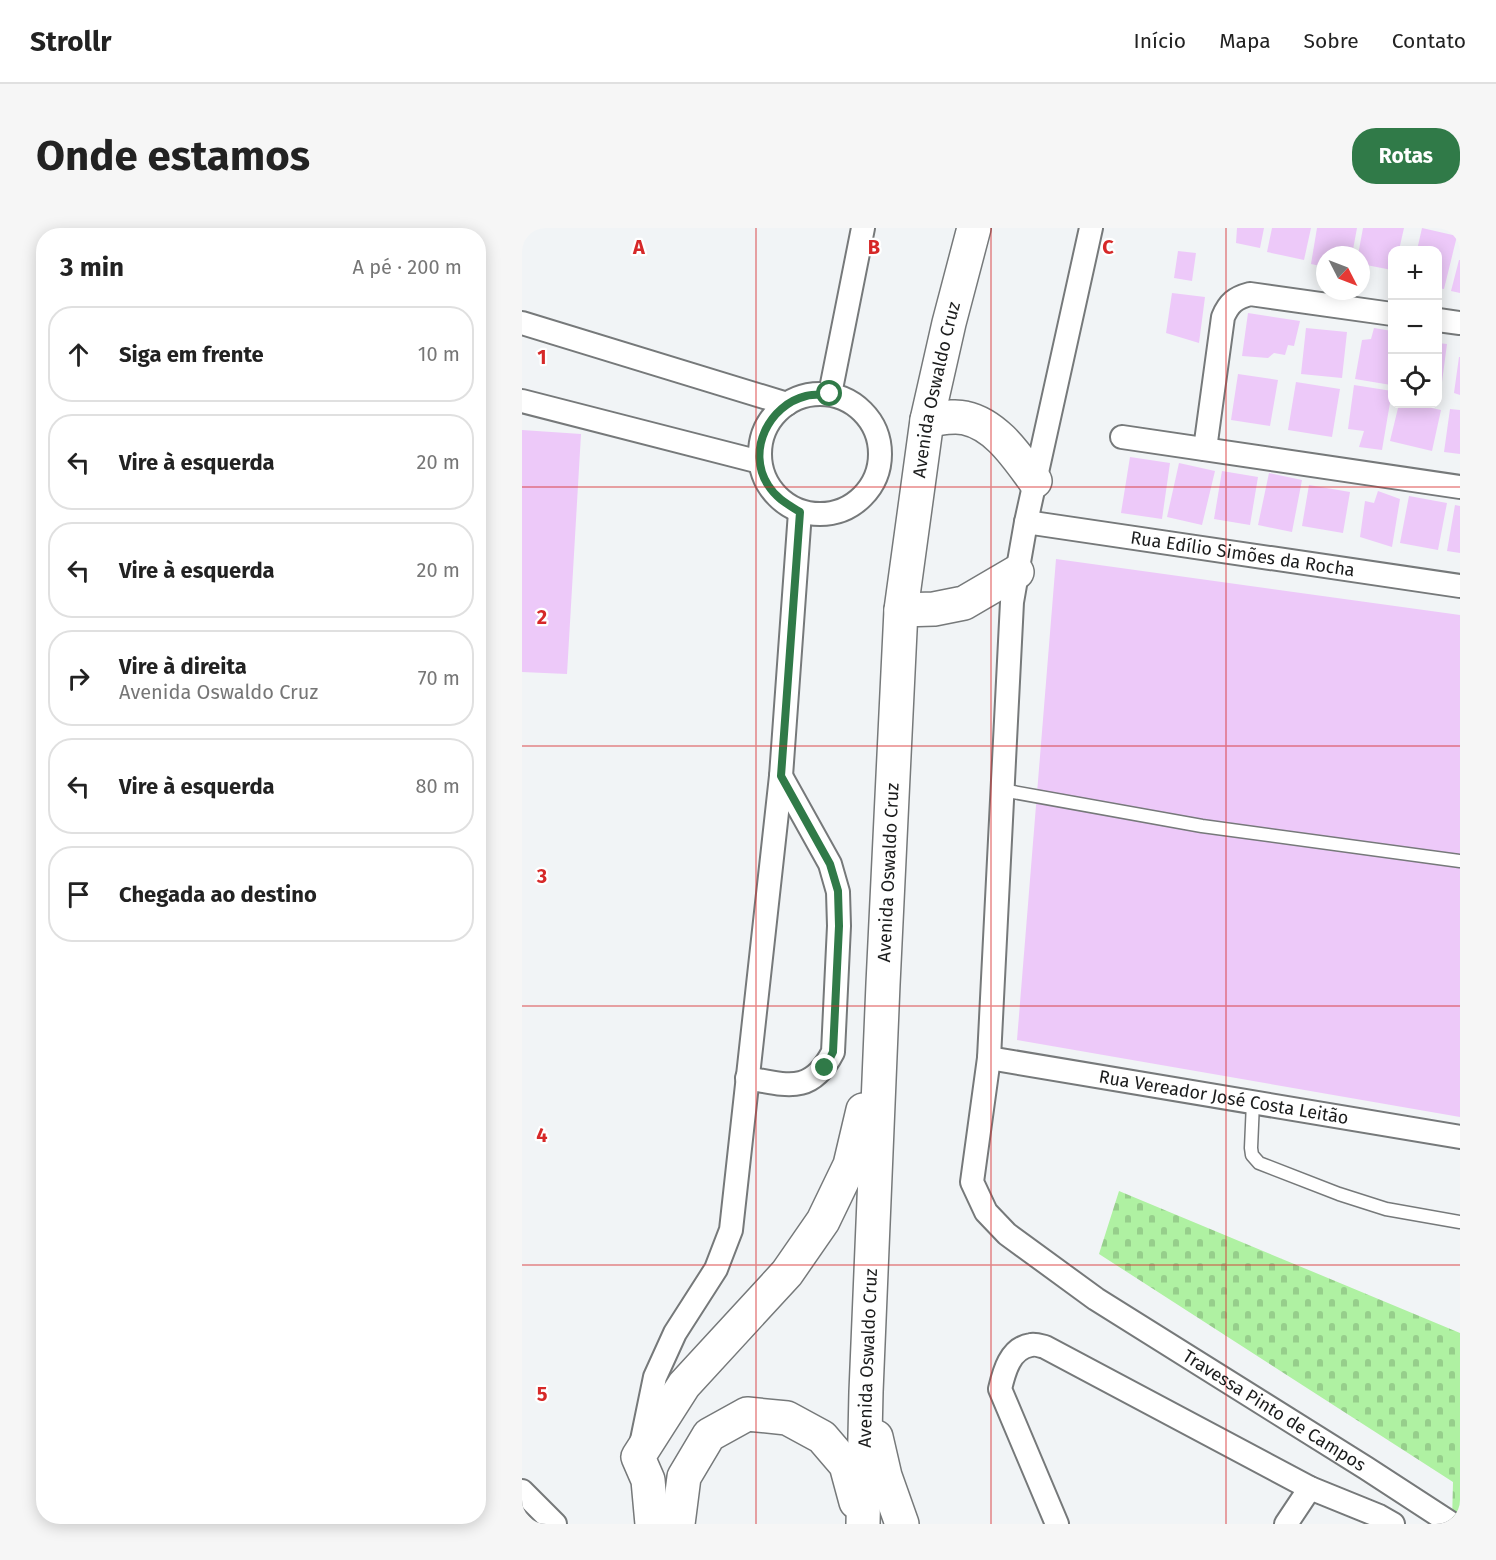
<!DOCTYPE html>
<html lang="pt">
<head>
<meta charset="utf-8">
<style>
	body { margin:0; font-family:"Fira Sans",sans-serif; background:#f6f6f6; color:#222 }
	.controls { position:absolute; right:18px; top:18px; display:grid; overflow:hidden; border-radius:12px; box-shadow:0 3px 15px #0003 }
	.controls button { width:54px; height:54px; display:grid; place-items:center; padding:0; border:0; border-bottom:2px solid #e0e0e0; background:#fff; color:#222; font:30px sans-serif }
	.compass { position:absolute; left:794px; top:18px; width:54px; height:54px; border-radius:50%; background:#fff; box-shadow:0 3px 15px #0003; rotate:132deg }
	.stop { position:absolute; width:18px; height:18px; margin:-14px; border:4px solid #307a48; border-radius:50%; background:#fff }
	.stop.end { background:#307a48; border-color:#fff; box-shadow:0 2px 6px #0008 }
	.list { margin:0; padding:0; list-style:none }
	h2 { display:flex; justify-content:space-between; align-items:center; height:78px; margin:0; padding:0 24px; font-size:26px }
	h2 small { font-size:20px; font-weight:400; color:#767676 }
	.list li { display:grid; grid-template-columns:39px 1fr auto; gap:18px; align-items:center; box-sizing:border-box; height:96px; margin:0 12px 12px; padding:0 12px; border:2px solid #e0e0e0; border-radius:24px }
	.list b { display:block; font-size:22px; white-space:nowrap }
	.list p { margin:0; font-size:20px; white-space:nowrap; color:#767676 }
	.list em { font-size:20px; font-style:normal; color:#767676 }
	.icon { flex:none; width:33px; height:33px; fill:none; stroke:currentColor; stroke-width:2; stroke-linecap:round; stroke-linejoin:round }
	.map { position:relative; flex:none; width:938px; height:1296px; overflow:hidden; border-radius:24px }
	header { display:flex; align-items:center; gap:36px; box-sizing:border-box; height:84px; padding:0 30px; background:#fff; border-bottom:2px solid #e0e0e0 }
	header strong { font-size:28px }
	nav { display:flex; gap:33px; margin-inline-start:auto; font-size:21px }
	.intro { display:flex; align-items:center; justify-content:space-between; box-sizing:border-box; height:144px; padding:0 36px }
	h1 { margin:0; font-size:42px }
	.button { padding:15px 27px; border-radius:24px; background:#307a48; color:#fff; font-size:21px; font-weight:700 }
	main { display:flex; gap:36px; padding:0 36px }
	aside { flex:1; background:#fff; border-radius:24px; box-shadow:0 3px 15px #0003 }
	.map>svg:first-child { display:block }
</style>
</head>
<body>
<header>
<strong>Strollr</strong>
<nav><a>Início</a><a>Mapa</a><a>Sobre</a><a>Contato</a></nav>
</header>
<div class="intro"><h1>Onde estamos</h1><a class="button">Rotas</a></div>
<main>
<aside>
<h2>3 min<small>A pé · 200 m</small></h2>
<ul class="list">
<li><svg class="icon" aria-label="ahead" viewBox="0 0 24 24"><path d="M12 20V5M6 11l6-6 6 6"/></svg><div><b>Siga em frente</b></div><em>10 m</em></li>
<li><svg class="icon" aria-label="left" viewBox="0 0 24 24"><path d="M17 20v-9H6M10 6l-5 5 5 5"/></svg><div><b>Vire à esquerda</b></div><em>20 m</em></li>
<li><svg class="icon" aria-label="left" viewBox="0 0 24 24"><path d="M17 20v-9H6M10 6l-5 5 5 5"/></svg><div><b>Vire à esquerda</b></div><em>20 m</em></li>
<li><svg class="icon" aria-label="right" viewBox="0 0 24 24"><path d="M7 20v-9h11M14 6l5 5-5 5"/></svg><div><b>Vire à direita</b><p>Avenida Oswaldo Cruz</p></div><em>70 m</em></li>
<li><svg class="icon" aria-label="left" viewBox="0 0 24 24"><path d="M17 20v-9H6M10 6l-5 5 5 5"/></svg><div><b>Vire à esquerda</b></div><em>80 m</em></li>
<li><svg class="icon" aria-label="arrive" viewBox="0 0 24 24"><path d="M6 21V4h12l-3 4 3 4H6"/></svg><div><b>Chegada ao destino</b></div></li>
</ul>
</aside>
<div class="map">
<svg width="938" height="1296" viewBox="0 0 938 1296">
	<defs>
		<pattern id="cemetery-stones" width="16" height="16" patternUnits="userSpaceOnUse" patternTransform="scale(1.5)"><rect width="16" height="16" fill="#aff1a2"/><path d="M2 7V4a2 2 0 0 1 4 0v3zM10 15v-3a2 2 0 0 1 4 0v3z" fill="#96ce8b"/></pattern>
	</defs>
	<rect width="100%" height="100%" fill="#f1f4f6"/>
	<path fill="url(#cemetery-stones)" d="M597,963L938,1105V1295L930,1294L931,1254L577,1026Z"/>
	<path fill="#edc9f9" d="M715,0H742L738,20L714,15Z
		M750,0H789L782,32L745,24Z
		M795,0H835L830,27H803V39L789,36Z
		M841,0H882L877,22H870V42L839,36V27H836Z
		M900,0L935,8L922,61L916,60V22H895Z
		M656,23L674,25L670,53L652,50Z
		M937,32H938V65L929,63Z
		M650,65L683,69L677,115L644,105Z
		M726,85L778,93L772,118L766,117L763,127L752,125L746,130L720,128Z
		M784,100L825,104L820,150L779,146Z
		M852,100L870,103L869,157L833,151L840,112L849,111Z
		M916,115L925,116L920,154L916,153Z
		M937,129H938V167L932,165Z
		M716,146L756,152L748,198L709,192Z
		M774,154L818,161L810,209L766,202Z
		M832,157L870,163L860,222L837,219L842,203L826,201Z
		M877,176H892L919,182L910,223L868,213Z
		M928,181L938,182V226L922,224Z
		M0,202L59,206L45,446L0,444Z
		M608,229L648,235L640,291L599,285Z
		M657,235L693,243L680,297L645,289Z
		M700,243L736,249L728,297L692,291Z
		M747,245L780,252L770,304L736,297Z
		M787,257L828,264L821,305L780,298Z
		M856,263L878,271L870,319L838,309L843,273L852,275Z
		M887,268L925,275L916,322L878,315Z
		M933,277L938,278V325L925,323Z
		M534,331L938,387V889L495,812Z"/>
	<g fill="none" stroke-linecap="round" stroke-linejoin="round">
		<g stroke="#76797a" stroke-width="15">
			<path id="lane" d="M480,562L680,598L938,633
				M731,874L729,920L730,927L737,935L817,966L864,981L938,994"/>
		</g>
		<g stroke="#76797a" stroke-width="26">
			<g id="street">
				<path id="s1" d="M569,0L504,294L490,374L467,830L450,954L464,984L485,1006L574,1071L844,1240L930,1296"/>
				<path d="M916,92L938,95"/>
				<path d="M0,95L265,176"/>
				<path d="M308,166L341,0"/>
				<circle cx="298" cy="226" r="60"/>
				<path d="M0,173L238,234"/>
				<path d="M600,209L938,259"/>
				<path d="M683,221L701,89C707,75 713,70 728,66L870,86"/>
				<path id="s2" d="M504,294L938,358"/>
				<path id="s3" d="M467,830L938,909"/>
				<path d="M225,850C265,857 289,867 311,824L317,698L316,664L308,636L259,548"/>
				<path d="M120,1212L133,1149L153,1105L194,1041L209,1002L259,548L278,284"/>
				<path d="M0,1263L33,1296"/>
				<path d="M535,1296L478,1161C482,1144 488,1120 509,1117C513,1116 519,1118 523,1119L788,1260L857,1288L871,1296"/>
				<path d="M764,1296L788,1260"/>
			</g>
		</g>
		<g stroke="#76797a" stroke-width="36">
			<g id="highway">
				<path d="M405,192C417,191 431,187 443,190C475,197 495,229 513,253"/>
				<path d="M379,382L412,381L442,375L495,344"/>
				<path d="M354,1209L363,1248L380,1296"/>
				<path d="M130,1296L126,1252L116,1229L162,1157L265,1045L301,993L328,937L341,882"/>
				<path d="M156,1296L162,1249L187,1207L225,1186L265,1190L300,1209L324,1237L334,1274"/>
				<path id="s4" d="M341,1296L344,1164L361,756L379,382L405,192L427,95L452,0"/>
			</g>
		</g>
		<use href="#lane" stroke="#fff" stroke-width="12"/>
		<use href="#street" stroke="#fff" stroke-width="22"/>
		<use href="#highway" stroke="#fff" stroke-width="33"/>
	</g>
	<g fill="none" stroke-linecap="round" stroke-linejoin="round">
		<path stroke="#307a48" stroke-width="8" d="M303,840L311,824L317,698L316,663L308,636L259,548L278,284C265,276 254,270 246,257C224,223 247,177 284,168C292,166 300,167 308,166"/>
	</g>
	<path fill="none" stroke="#d62828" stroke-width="1.5" stroke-opacity="0.55" d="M234,0V1296M469,0V1296M704,0V1296M0,259H938M0,518H938M0,778H938M0,1037H938"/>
	<g text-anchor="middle" stroke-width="4.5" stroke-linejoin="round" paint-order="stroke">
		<g font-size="18" fill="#1b1c1c" stroke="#fff">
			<text dy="6" stroke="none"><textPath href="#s4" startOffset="1138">Avenida Oswaldo Cruz</textPath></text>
			<text dy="6" stroke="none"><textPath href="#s2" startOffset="219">Rua Edílio Simões da Rocha</textPath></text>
			<text dy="6" stroke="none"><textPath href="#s4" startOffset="652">Avenida Oswaldo Cruz</textPath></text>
			<text dy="6" stroke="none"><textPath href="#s3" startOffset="238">Rua Vereador José Costa Leitão</textPath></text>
			<text dy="6" stroke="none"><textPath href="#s4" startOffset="166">Avenida Oswaldo Cruz</textPath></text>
			<text dy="6" stroke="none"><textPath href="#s1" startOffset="1348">Travessa Pinto de Campos</textPath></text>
		</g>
	</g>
	<g font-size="20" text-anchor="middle" font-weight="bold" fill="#d62828" stroke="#fff" stroke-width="4.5" stroke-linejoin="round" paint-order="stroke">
		<text x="117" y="26">A</text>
		<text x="352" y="26">B</text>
		<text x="586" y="26">C</text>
		<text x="20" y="136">1</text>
		<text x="20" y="396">2</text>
		<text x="20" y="655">3</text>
		<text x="20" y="914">4</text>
		<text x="20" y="1173">5</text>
	</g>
</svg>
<div class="controls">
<button>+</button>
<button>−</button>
<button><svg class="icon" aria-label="locate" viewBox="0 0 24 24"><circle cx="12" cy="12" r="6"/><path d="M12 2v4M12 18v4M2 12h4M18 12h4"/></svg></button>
</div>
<svg class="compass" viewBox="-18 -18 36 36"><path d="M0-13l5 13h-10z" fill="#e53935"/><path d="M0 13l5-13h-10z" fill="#767676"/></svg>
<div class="stop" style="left:308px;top:166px"></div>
<div class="stop end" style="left:303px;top:840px"></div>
</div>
</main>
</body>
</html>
